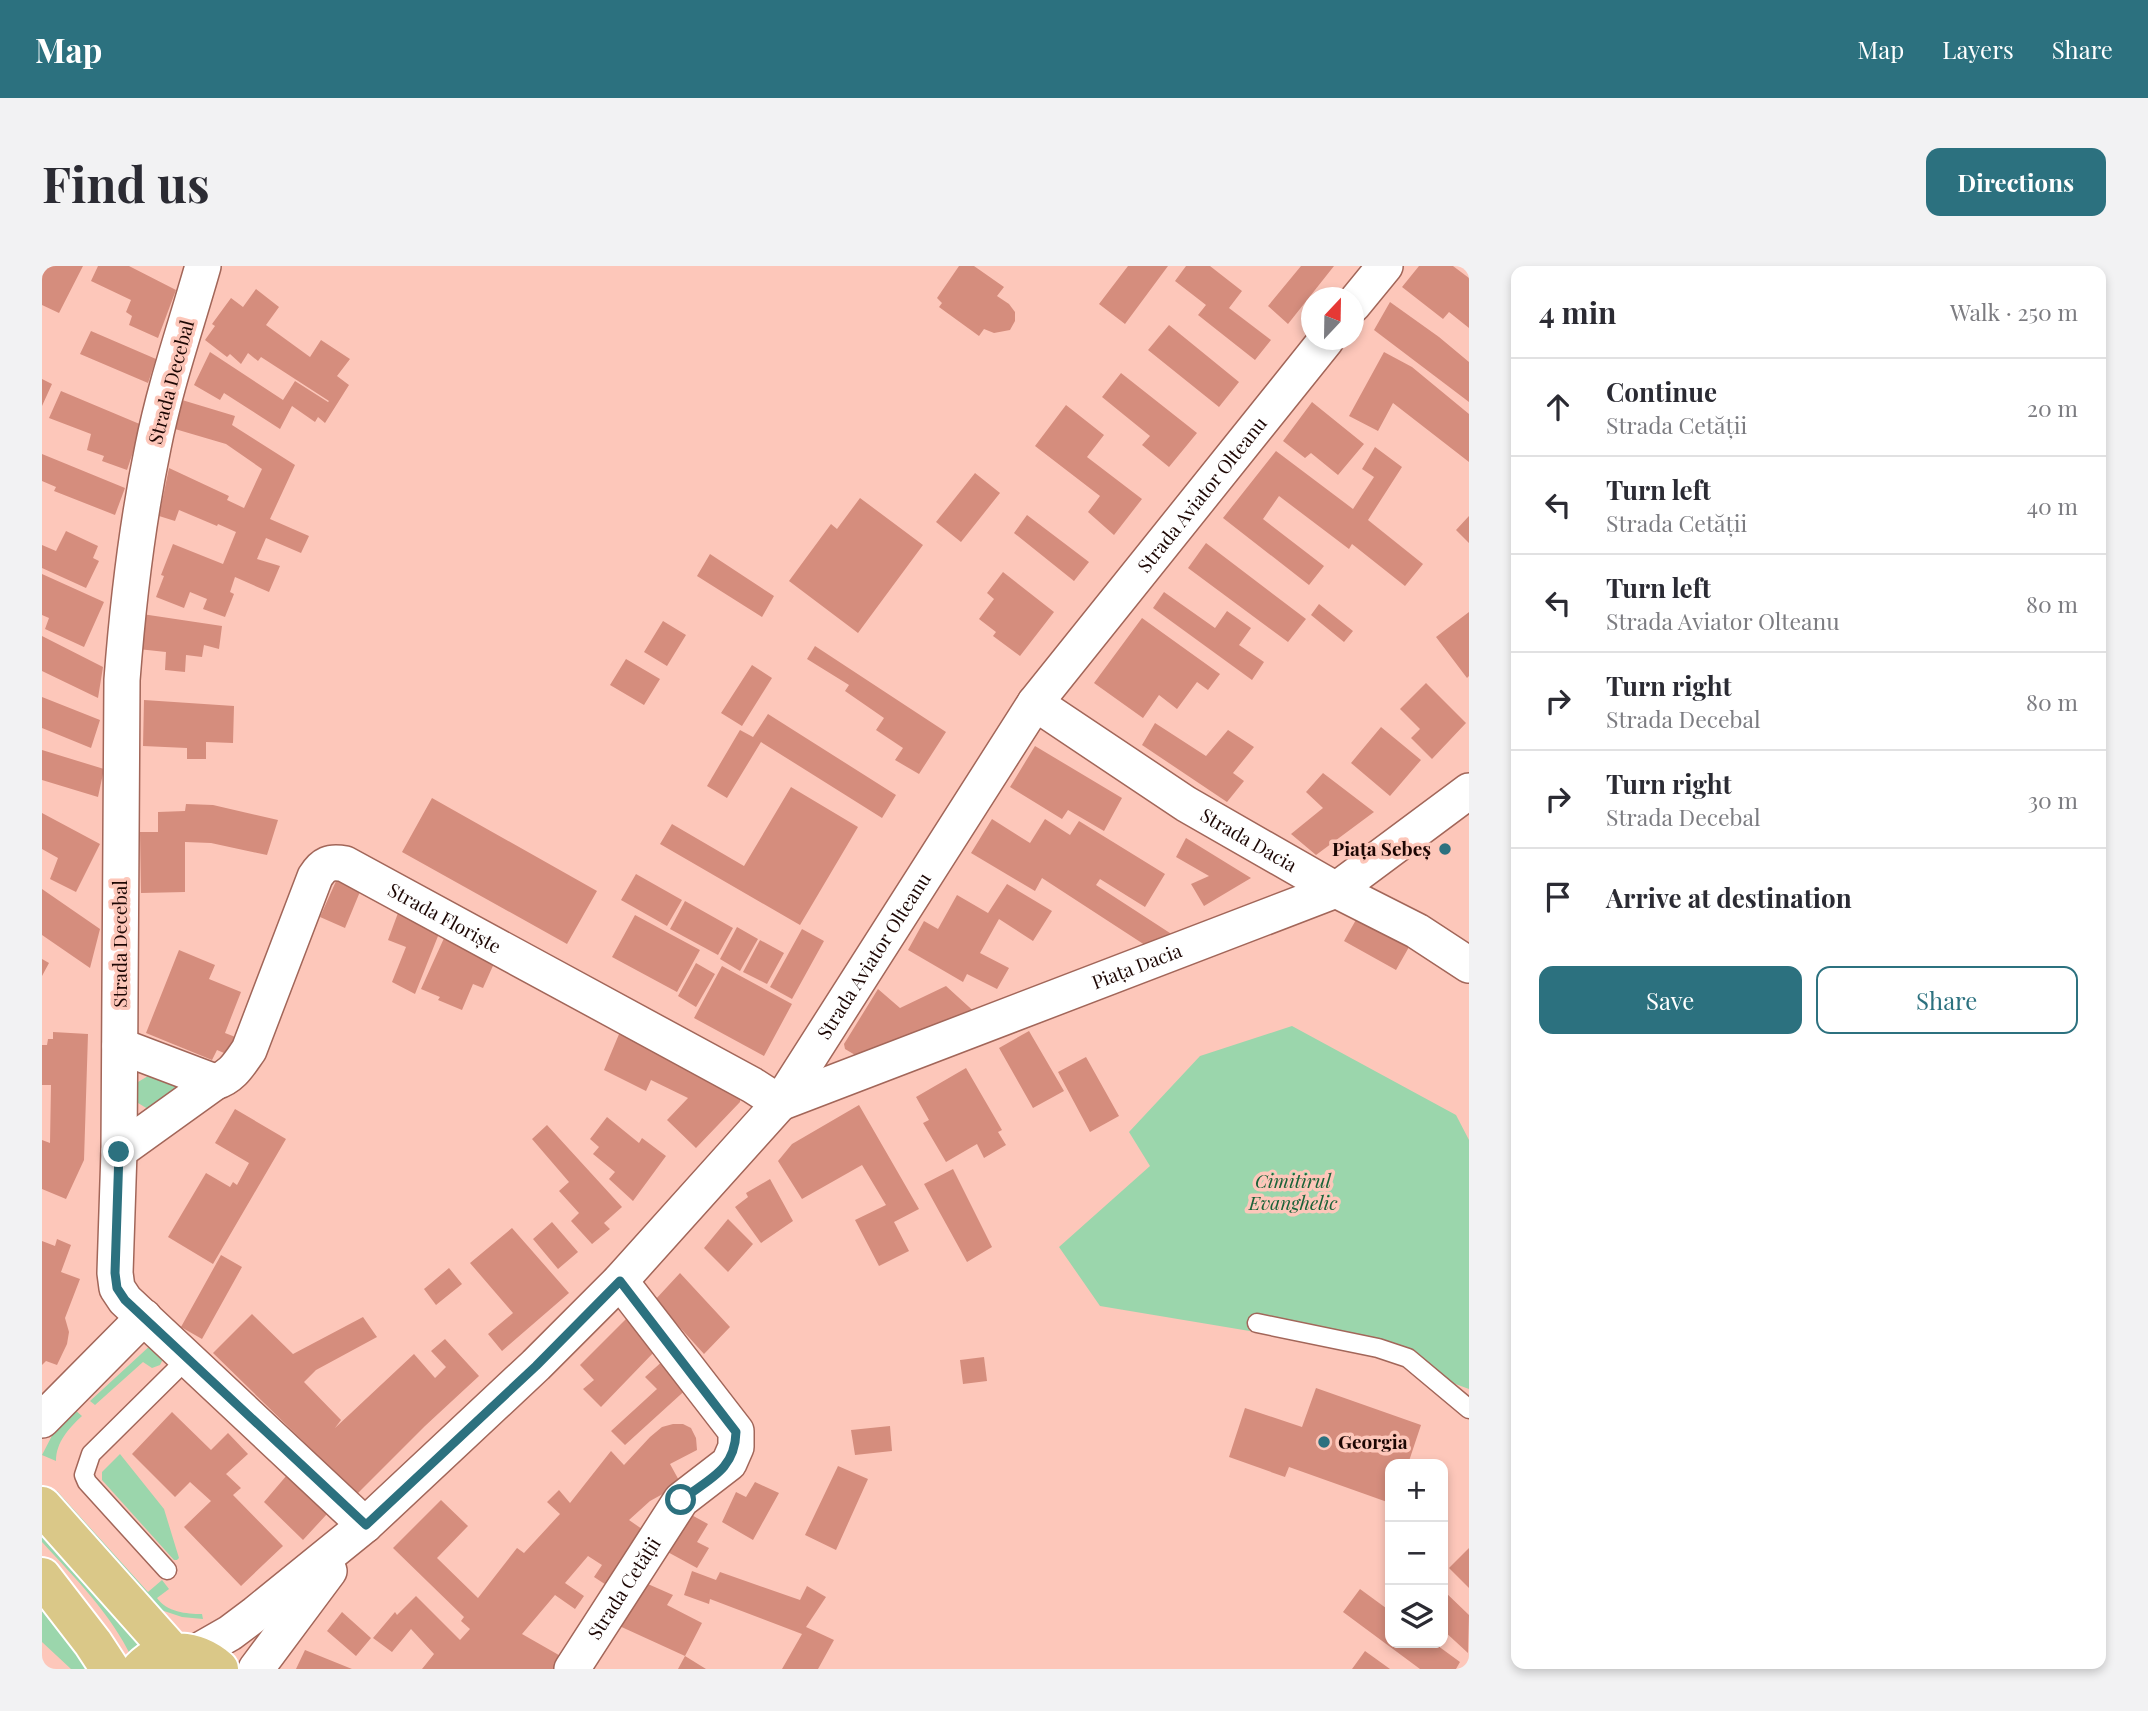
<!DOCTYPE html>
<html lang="en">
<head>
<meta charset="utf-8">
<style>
	body { margin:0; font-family:"Playfair Display",serif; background:#f2f2f3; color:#2b2b33 }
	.controls { position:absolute; right:21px; bottom:21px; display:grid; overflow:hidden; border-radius:14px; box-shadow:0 4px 10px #0003 }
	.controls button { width:63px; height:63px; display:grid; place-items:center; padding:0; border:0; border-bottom:2px solid #e1e1e2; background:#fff; color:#2b2b33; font:35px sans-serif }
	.compass { position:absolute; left:1259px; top:21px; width:63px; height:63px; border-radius:50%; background:#fff; box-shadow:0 4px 10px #0003; rotate:22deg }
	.stop { position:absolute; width:21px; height:21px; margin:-16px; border:5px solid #2c717f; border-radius:50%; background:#fff }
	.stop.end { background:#2c717f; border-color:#fff; box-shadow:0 2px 7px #0008 }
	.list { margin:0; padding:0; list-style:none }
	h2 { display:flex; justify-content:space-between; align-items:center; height:91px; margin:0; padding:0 28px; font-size:30px }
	h2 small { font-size:23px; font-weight:400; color:#7c7c81 }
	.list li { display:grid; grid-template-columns:46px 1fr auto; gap:21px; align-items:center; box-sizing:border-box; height:98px; padding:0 28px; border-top:2px solid #e1e1e2 }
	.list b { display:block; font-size:26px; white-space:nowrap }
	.list p { margin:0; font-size:23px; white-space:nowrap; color:#7c7c81 }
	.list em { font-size:23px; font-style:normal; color:#7c7c81 }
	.actions { display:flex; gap:14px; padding:21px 28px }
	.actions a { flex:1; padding:16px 0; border:2px solid #2c717f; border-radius:14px; text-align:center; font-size:24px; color:#2c717f }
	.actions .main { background:#2c717f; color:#fff }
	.icon { flex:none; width:38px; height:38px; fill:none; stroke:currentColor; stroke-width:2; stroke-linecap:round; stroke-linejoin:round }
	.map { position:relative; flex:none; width:1427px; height:1403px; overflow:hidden; border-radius:14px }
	header { display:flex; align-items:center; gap:42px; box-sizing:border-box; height:98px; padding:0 35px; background:#2c717f; color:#fff }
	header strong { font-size:33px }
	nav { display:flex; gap:38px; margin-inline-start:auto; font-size:24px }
	.intro { display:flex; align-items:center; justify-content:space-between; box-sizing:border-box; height:168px; padding:0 42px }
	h1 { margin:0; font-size:49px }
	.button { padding:18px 32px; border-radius:14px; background:#2c717f; color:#fff; font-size:24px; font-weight:700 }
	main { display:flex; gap:42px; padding:0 42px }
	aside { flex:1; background:#fff; border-radius:14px; box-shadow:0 4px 10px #0003 }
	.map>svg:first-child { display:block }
</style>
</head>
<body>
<header>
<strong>Map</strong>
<nav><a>Map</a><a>Layers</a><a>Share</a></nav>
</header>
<div class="intro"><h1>Find us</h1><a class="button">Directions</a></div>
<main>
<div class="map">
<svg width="1427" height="1403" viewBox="0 0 1427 1403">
	<rect width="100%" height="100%" fill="#fdc7ba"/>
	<path fill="#9bd6ac" d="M1250,760L1414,849L1427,874V1123L1321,1084L1058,1040L1017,981L1108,900L1087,866L1158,790Z
		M106,810L137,820L136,823L106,843L96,837L93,821L96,816Z
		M111,1077L122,1091L118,1099L110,1102L101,1096L53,1139L48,1135Z
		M33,1144L40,1150C27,1162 14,1176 14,1195L0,1189L15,1160Z
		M78,1188L122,1243L137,1292L135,1294H132L60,1214V1206Z
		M15,1225L106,1326L120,1314L127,1323L115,1332C125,1346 144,1348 160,1348L161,1353L140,1351L116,1343L10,1229Z
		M0,1266L106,1380L90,1392C68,1347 34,1313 0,1276Z
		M0,1345L41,1396L44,1403H29L0,1376Z"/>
	<path fill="#d58d7d" d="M3,0H41L17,47L0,39V6Z
		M56,0H87L134,24L116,72L87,59L90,50L84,46L89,34L49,15Z
		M917,0H932L962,21L955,30L967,38L973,46V55L968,64L952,67L942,63L937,70L897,41L900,37L895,32Z
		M1086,0H1126L1083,58L1057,38Z
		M1144,0H1168L1200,25L1187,42L1229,74L1213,94L1156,49L1164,39L1133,15Z
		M1259,0H1292L1246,58L1226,40Z
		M1377,0H1411L1427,12V62L1407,46L1401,53L1360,21Z
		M214,23L237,41L224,59L268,91L279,74L308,93L295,110L307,119L283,157L276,151L273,156L250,140L238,163L182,127L178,134L152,119L168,86L241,134L253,115L286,136L287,135L219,91L216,95L206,87L199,98L188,88L185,91L163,74L173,60L170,58L189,32L201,41Z
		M1348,36L1397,71L1427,96V136L1332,64Z
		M1127,59L1197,116L1177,141L1106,84Z
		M49,65L114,93L106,117L38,88Z
		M1342,86L1370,101L1427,148V196L1351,137L1336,165L1307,150Z
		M1079,107L1155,167L1127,201L1100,179L1108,170L1060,131Z
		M0,113L10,118L0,140Z
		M19,125L100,159L85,204L60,195L62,190L45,184L49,168L7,152Z
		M140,134L193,150L190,159L253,199L228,253L267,270L259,287L224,272L215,293L238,300L227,326L193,311L188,326L192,328L183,351L161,343L165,333L148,326L142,342L114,331L122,310L119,309L131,278L181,298L194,266L176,258L175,260L137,244L133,255L117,250L127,202L187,230L185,234L202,242L220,203L184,178L133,163Z
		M1270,136L1322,178L1296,209L1269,187L1263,192L1241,175Z
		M1024,139L1062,169L1045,191L1100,233L1072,269L1046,246L1058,230L993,180Z
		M1333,181L1360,201L1326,254L1381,298L1363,320L1310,278L1307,283L1237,230L1221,253L1282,300L1267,319L1181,252L1234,185L1311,243L1332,211L1320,203Z
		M0,188L83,222L73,249L12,225L14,221L0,215Z
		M933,207L958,227L919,276L894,256Z
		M818,232L881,279L816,367L747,315L789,258L795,263Z
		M985,249L1047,296L1032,315L972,267Z
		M1427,250V277L1414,264Z
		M24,265L56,280L51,292L57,295L44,322L0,302V279L14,285Z
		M1164,277L1264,353L1246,376L1146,302Z
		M668,288L732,330L720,351L655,310Z
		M961,306L1012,346L978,390L951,370L954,366L937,353L952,333L945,327Z
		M0,308L62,336L42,381L3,363L7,352L0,349Z
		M1122,326L1173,362L1185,345L1209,362L1197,379L1222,396L1210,414L1111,342Z
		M1277,338L1311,365L1302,376L1269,349Z
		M1427,346V410L1425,412L1394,371Z
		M100,348L180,360L177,383L162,379L160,391L144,389L143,406L123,404L124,386L96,383Z
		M1100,352L1178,408L1166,424L1155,416L1135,443L1117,429L1101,452L1052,417Z
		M621,355L644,369L625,400L602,386Z
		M0,370L61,401L56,432L0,405Z
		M773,380L904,466L877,508L853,494L861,482L834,464L842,452L803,425L807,419L765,393Z
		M584,393L618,413L602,439L568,419Z
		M710,399L730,412L700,460L679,447Z
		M1384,417L1424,457L1390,493L1369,472L1378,463L1358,443Z
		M0,431L58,454L49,482L0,462Z
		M102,434L192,440L191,477L164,476V493H145V482L101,480Z
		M726,448L854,529L840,552L719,476L685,532L665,520L698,464L711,471Z
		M1113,457L1164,490L1186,464L1212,481L1191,507L1202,515L1185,536L1100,479Z
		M1339,461L1379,494L1348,530L1309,497Z
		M993,480L1080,532L1062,565L1026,544L1020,553L968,521Z
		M0,484L62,503L56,531L0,514Z
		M1281,507L1332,546L1274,589L1249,568L1281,542L1264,526Z
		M749,521L816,561L758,659L618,578L630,558L702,600Z
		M390,532L555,625L525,678L360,586Z
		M144,538L171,539L236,554L225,589L169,577L143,576V626L99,627L98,566H116V546L143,545Z
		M0,547L58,578L34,626L8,613L16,592L0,583Z
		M950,553L988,577L1003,553L1028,569L1037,555L1123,608L1103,641L1058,613L1054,619L1131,669L1106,681L1000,612L993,625L929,587Z
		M1144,572L1209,612L1162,640L1149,618L1167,610L1134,591Z
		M299,604L322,616L303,662L278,651Z
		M594,608L640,634L625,660L579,634Z
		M965,618L1010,645L991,675L957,653L938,687L967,702L955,723L925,708L921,716L866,684L882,655L896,663L915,629L946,647Z
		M0,623L58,663L48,702L0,669Z
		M643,635L691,662L676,689L628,663Z
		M356,647L398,665L373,728L350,716L364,681L346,674Z
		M593,649L658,684L635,726L570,691Z
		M1315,652L1367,681L1354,704L1302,675Z
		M695,661L716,673L698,705L678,693Z
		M760,663L782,675L750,733L728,721Z
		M403,670L454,693L441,722L431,718L420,744L396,734L398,731L379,723Z
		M718,674L742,687L725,718L701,706Z
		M137,684L173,699L167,713L199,726L183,767L196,772L189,790L175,784L170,794L104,767Z
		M0,693L7,697L0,710Z
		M654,697L673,708L654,741L636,730Z
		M680,700L750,738L722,790L652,752Z
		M904,720L938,751L825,796L803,783L802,778L836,723L858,742Z
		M580,761L698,824V836L654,882L625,854L646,832L609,814L604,825L562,804Z
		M987,765L1022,825L991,842L957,782Z
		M11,766L46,768L42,894L24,933L0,923V874L8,877L9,819H0V779H5L6,773H11Z
		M1044,791L1077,850L1048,866L1016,806Z
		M924,802L960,864L956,866L964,879L942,892L935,878L904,896L881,857L887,854L874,831Z
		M817,839L877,943L852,956L867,985L837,1000L813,954L844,939L820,899L760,933L736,895L750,878Z
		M193,843L244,873L171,998L126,971L164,907L188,921L191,916L195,919L207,897L173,877Z
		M565,851L597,877L600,872L624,890L591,935L567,913L573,906L551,888L557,881L548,873Z
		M505,859L580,941L562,957L568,963L550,978L529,955L537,947L517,925L527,916L490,873Z
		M911,903L950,981L925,996L882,918Z
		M728,913L751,955L719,977L693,941L706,931L704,927Z
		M686,953L711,978L686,1006L662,982Z
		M510,956L536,986L516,1003L491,973Z
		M470,962L527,1027L460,1085L446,1068L471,1047L428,997Z
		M15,973L29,979L19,1006L38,1013L23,1052L27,1066L25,1078L15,1099L4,1095L0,1099V975L13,980Z
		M179,989L200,1001L160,1073L139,1061Z
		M407,1002L420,1018L394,1039L382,1023Z
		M638,1007L688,1061L662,1088L613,1034Z
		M210,1048L251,1088L321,1051L335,1071L274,1104L262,1116L299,1154L293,1162L372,1088L393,1112L404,1101L389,1085L403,1073L437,1110L383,1160L315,1228L171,1087Z
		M585,1052L614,1084L559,1141L541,1123L552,1114L538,1099Z
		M942,1091L945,1115L921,1118L918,1094Z
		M624,1092L649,1119L583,1179L569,1165L615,1123L603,1111Z
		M1274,1122L1379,1159L1366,1198H1348V1237L1247,1201L1243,1211L1187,1191L1203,1142L1260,1161Z
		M130,1146L169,1184L186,1167L206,1188L184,1208L199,1222L191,1229L241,1280L199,1320L142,1261L169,1235L148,1216L133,1231L90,1188Z
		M631,1158H641L649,1162L654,1172L655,1184L628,1198L639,1218L608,1235L587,1254L610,1270L572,1324L552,1311L560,1299L546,1290L523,1317L542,1330L533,1343L513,1329L480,1368L529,1396L524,1403H380L392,1388L369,1363L350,1386L331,1372L353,1346L355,1349L374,1330L418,1374L428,1363L419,1355L422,1351L351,1282L399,1234L426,1260L395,1292L436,1332L475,1282L482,1287L518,1248L505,1236L517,1224L528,1237L569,1185L582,1199L608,1171L620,1161Z
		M848,1160L850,1185L813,1189L809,1164Z
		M796,1200L826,1213L794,1284L763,1269Z
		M245,1209L285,1248L261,1274L222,1236Z
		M713,1216L737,1227L711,1274L680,1256L694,1226L704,1231Z
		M644,1246L666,1258L655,1276L667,1282L655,1302L622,1284Z
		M1427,1282V1322L1407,1302Z
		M650,1305L674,1314L678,1306L758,1334L765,1320L784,1331L764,1361L792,1374L776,1403H740L760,1368L668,1333L667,1338L642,1329Z
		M599,1315L631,1329L625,1339L660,1357L643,1390L573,1358Z
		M1318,1323L1348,1345V1377H1392L1418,1396L1414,1403H1378L1301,1346Z
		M1401,1324L1427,1349L1426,1387L1401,1364Z
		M300,1346L329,1372L314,1390L285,1365Z
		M263,1384L310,1403H254Z
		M1323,1385L1348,1403H1310Z
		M643,1390L664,1403H636Z"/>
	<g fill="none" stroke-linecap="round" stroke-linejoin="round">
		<g stroke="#a26659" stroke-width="21">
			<path id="service" d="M1215,1057L1336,1082L1366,1092L1427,1143
				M125,1304L45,1216L42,1209L49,1188L146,1092"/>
		</g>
		<g stroke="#a26659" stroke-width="38">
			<g id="minor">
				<path d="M161,0C144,60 123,120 111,181C95,258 86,335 80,414L77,885L73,1007L75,1022L83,1034L323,1259"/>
				<path d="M1311,39L1343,0"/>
				<path id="s1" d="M993,437L1144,538L1294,624L1375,665L1427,699"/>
				<path id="s2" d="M173,816C190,811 197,798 207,784L273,611C281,598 288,595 303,598L710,819L738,837"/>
				<path id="s3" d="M738,837L1294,624L1427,525"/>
				<path d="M77,885L173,816L78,780"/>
				<path d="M0,1154L102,1051"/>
				<path id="s4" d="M153,1387L188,1367L212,1349L323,1259L494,1099L578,1015L738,837L993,437L1284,74"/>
				<path d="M214,1403L287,1305"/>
				<path id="s5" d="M530,1403L639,1234L687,1197L694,1181V1165L578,1015"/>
			</g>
		</g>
		<g stroke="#fff" stroke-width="42">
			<path id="primary" d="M0,1240L130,1386
				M0,1311L51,1377L68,1403
				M99,1403C122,1379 154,1383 177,1403"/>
		</g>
		<use href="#service" stroke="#fff" stroke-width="18"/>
		<use href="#minor" stroke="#fff" stroke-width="35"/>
		<use href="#primary" stroke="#dac888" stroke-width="38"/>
	</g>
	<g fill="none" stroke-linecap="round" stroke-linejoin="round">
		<path stroke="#2c717f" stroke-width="9" d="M77,886L73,1007L75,1022L83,1034L324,1259L494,1100L578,1015L694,1166C693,1204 667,1213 639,1234"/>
	</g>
	<g fill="#2c717f" stroke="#fdc7ba" stroke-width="2.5">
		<circle cx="1403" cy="583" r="7"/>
		<circle cx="1282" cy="1176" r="7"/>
	</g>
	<g text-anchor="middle" stroke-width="7" stroke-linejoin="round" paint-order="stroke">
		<g font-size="19" fill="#1d0704" stroke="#fdc7ba">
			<text transform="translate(129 116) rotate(-75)" y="7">Strada Decebal</text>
			<text dy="7" stroke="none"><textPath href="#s4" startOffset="1547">Strada Aviator Olteanu</textPath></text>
			<text dy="7" stroke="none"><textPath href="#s1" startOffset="254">Strada Dacia</textPath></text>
			<text dy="7" stroke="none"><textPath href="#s2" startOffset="382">Strada Floriște</textPath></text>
			<text transform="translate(78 678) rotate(-90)" y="7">Strada Decebal</text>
			<text dy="7" stroke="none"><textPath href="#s4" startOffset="980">Strada Aviator Olteanu</textPath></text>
			<text dy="7" stroke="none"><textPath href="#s3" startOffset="382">Piața Dacia</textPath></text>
			<text dy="7" stroke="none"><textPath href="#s5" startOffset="96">Strada Cetății</textPath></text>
		</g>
		<g font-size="19" font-weight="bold" fill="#1d0704" stroke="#fdc7ba" text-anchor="end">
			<text x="1389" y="590">Piața Sebeș</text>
			<text x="1296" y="1183" text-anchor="start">Georgia</text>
		</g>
		<g font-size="19" font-style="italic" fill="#1b6238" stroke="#fdc7ba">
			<text x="1251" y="922">Cimitirul<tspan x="1251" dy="22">Evanghelic</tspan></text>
		</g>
	</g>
</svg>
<div class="controls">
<button>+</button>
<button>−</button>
<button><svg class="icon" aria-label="layers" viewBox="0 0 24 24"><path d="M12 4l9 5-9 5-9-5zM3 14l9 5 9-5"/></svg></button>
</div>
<svg class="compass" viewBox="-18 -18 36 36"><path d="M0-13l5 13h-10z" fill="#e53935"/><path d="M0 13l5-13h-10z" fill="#7c7c81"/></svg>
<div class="stop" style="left:639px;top:1234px"></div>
<div class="stop end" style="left:77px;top:886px"></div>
</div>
<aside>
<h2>4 min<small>Walk · 250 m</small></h2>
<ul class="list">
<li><svg class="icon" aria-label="ahead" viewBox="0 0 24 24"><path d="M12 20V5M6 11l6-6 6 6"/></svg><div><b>Continue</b><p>Strada Cetății</p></div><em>20 m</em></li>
<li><svg class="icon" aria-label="left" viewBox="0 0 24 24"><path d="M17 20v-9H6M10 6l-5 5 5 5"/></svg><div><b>Turn left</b><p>Strada Cetății</p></div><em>40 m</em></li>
<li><svg class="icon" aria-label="left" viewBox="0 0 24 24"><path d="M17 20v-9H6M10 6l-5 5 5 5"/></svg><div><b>Turn left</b><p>Strada Aviator Olteanu</p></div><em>80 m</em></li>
<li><svg class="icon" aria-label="right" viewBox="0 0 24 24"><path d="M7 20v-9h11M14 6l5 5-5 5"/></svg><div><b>Turn right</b><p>Strada Decebal</p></div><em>80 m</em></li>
<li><svg class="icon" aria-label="right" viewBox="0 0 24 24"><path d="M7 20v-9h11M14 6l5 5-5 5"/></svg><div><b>Turn right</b><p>Strada Decebal</p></div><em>30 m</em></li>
<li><svg class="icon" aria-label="arrive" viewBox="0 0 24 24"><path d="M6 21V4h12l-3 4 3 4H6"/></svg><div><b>Arrive at destination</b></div></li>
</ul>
<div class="actions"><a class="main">Save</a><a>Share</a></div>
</aside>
</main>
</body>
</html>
